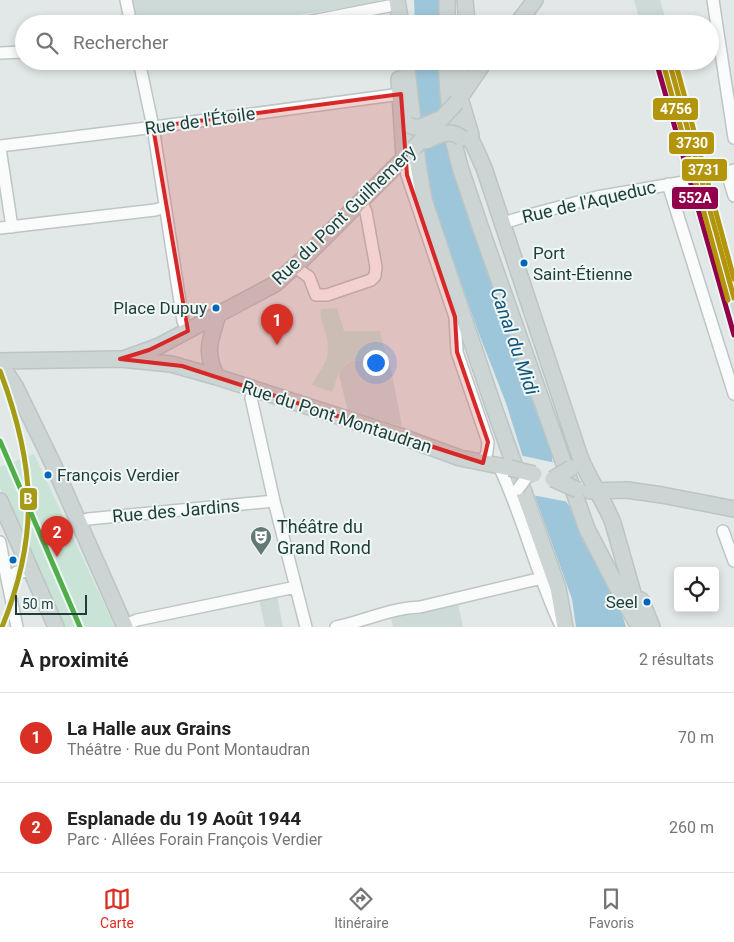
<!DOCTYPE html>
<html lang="fr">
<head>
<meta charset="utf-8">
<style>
	body { margin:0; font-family:Roboto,sans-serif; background:#f6f6f6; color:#222 }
	.controls { position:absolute; right:15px; bottom:15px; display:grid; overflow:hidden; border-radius:5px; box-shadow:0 2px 8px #0003 }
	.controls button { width:45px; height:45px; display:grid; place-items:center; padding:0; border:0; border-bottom:1px solid #e0e0e0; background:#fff; color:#222; font:25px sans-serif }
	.scale { position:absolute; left:15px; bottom:12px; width:72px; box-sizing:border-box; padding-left:5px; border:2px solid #1e3d3b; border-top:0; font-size:14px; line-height:18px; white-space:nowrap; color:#1e3d3b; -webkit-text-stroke:4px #eff8f5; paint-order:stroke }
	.you { position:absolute; left:375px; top:362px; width:18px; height:18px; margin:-12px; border:4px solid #fff; border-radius:50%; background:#1a73e8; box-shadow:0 0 0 8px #1a73e833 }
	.badge { display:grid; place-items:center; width:32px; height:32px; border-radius:50%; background:#d93025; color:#fff; font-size:16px; font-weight:700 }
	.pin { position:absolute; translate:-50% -41px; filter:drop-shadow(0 1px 2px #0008) }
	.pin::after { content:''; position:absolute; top:26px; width:18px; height:15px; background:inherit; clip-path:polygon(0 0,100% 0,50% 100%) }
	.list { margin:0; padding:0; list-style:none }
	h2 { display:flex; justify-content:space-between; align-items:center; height:65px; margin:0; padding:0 20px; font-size:21px }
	h2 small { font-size:16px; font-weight:400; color:#767676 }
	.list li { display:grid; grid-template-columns:32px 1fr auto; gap:15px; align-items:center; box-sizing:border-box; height:90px; padding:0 20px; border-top:1px solid #e0e0e0 }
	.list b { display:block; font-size:19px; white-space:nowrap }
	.list p { margin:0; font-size:16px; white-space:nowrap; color:#767676 }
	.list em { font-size:16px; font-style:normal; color:#767676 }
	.icon { flex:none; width:28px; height:28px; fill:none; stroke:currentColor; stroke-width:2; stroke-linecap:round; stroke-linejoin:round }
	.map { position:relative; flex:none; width:734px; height:627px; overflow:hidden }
	.search { position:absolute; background:#fff; box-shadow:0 2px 8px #0003; left:15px; right:15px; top:15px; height:55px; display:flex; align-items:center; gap:12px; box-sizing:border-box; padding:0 18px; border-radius:28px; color:#767676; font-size:19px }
	.sheet { height:245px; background:#fff }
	nav { display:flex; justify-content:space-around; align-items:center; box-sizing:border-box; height:70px; border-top:1px solid #e0e0e0; background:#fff; font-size:14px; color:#767676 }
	nav a { display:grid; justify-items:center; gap:2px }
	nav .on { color:#d93025 }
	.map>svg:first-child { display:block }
</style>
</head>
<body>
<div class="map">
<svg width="734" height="627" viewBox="0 0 734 627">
	<rect width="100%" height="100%" fill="#e1e8e7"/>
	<path fill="#cedad8" d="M131,0H379V2L274,19V24H137Z
		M634,0H660L667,24H641Z
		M651,61H677L734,264V342L708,262Z
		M389,359L402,425L401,426L348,411L339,376L340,370L350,361Z
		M277,596L283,627H265L259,599Z
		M458,603L463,627H393L391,618Z"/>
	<path fill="#c9e3d6" d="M337,308L344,331H380L387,359L349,361L340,370L332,392L312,385C323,364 333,359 325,332C323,323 319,318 321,309Z
		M34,454L115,627H62L0,488V467Z"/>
	<path fill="#9ec6db" d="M414,0H438V24H415Z
		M414,61H438L446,141L453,169L527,387L553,456L552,460L565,500L570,507L583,541L619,604L626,627H576L572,599L536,499L506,403L479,334L433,203L429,187L414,79Z"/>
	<path fill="#e1e8e7" d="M519,455L556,463L569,502L532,495Z"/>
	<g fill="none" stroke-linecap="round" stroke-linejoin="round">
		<g stroke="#bec5c4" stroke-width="14">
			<path id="minor" d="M126,0L131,24
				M713,0L734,138
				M297,24L389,6
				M0,53L24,52
				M139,61L153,127L183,321L188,331
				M0,146L147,128L401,94
				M0,148L12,227
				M404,157L407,175L455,317L457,352L488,442L487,452L483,463
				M727,173L734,196
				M668,184L734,394
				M503,223L533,214L597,197L678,183L734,170
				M0,228L155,210L165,207
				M295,267L309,277L316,295H327L371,280L375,276L376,267L366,212L361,201
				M253,389L251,398L274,501L306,627
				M499,466C523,517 536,573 560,624
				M78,522L88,519L274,501
				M723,531L734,561
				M0,542L7,579
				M125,625L137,620L296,587
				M17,627L7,579L17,572L31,571
				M336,627C365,621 390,608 420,607L542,578"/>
		</g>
		<g stroke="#bbc5c4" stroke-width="18">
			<path id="major" d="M397,0L401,24
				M465,0L467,24
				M447,24V0
				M517,24L535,0
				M406,61L418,164L424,200L493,405L558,588L565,627
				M446,61L448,93L454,143L460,167L482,232L587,529L627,606L639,627
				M460,61L462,92
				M399,79L404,157
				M460,98L471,135
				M457,102L485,61
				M460,125C472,137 477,153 484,168L580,457C589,480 604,500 613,523L639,614
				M126,358L159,346L275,284L302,260L414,148
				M0,361L120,359L171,364L217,377L400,436L460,458L510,468
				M0,364L15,386L53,464L125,627
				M217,377C204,352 210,340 218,315
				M590,491L627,490L662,495L734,509
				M0,501L56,627
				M641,600L652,627"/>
		</g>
		<use href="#minor" stroke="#fafcfb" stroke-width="11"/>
		<use href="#major" stroke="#ccd5d4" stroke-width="15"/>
		<g stroke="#bec5c4" stroke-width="14" stroke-linecap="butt">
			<path id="minor-bridge" d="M518,489L527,477L534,474"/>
		</g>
		<g stroke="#bbc5c4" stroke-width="18" stroke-linecap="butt">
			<path id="major-bridge" d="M407,124C418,131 426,125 437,120
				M426,141C438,135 450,128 462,138
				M414,148L457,102
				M510,468L534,474
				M553,479L578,490
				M553,479L571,468"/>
		</g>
		<use href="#minor-bridge" stroke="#fafcfb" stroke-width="11"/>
		<use href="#major-bridge" stroke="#ccd5d4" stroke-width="15"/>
		<g stroke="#eff8f5" stroke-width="9">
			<path id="rail-1" d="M656,61L734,335"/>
		</g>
		<g stroke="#eff8f5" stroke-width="9">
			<path id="rail-2" d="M669,61L734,298"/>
		</g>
		<g stroke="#eff8f5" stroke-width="9">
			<path id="rail-3" d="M663,63L728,300"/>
		</g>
		<g stroke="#eff8f5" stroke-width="9">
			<path id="rail-4" d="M675,61L734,279"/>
		</g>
		<use href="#rail-1" stroke="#92004c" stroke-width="5"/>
		<use href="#rail-2" stroke="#b3950c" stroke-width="5"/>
		<use href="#rail-3" stroke="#b3950c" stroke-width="5"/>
		<use href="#rail-4" stroke="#b3950c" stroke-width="5"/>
		<g stroke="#eff8f5" stroke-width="9">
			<path id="metro-1" d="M0,371C35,464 40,534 2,627"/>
		</g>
		<g stroke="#eff8f5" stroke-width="9">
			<path id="metro-2" d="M0,441L80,627"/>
		</g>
		<use href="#metro-1" stroke="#a59b18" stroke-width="5"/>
		<use href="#metro-2" stroke="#51ad4a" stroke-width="5"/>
	</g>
	<path fill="#d62828" fill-opacity="0.2" stroke="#d62828" stroke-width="4" stroke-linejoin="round" d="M401,94L407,175L455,317L457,352L488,442L483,463L182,366L120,359L149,350L188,331L153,127Z"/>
	<defs>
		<g id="theatre-pin" transform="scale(1.125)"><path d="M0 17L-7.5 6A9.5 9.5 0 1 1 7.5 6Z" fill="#627977" stroke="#eff8f5"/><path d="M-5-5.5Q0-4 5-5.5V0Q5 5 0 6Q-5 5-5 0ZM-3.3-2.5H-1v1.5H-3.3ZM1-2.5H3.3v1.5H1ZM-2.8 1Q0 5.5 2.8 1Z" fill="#fff"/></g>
	</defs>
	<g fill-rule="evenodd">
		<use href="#theatre-pin" x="261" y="537"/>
	</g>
	<g fill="#0065bd" stroke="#eff8f5" stroke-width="2">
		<circle cx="524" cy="263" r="4.5"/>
		<circle cx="216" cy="308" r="4.5"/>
		<circle cx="48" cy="475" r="4.5"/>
		<circle cx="13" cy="560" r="4.5"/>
		<circle cx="647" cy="602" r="4.5"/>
	</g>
	<g text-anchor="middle" stroke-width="4" stroke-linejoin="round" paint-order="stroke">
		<g font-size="17" fill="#1e3d3b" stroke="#eff8f5" text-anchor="start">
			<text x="533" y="259">Port<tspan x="533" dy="21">Saint-Étienne</tspan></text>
			<text x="207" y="314" text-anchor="end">Place Dupuy</text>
			<text x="57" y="481">François Verdier</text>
			<text x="638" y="608" text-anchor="end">Seel</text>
		</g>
		<g font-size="18" fill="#1e3d3b" stroke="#eff8f5">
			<text transform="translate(200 121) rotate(-8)" y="6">Rue de l'Étoile</text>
			<text transform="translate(589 202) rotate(-13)" y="6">Rue de l'Aqueduc</text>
			<text transform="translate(344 215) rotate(-44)" y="6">Rue du Pont Guilhemery</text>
			<text transform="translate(337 417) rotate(18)" y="6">Rue du Pont Montaudran</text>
			<text transform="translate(176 511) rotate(-5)" y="6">Rue des Jardins</text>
		</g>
		<g font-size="18" fill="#1e3d3b" stroke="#eff8f5" text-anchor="start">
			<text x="277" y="533">Théâtre du<tspan x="277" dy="21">Grand Rond</tspan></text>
		</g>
		<g font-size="19" font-style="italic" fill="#13567d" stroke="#eff8f5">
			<text transform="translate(515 341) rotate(71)" y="7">Canal du Midi</text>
		</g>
	</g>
	<g stroke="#eff8f5" stroke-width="2">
		<rect x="652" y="97" width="47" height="24" rx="5" fill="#b3950c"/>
		<rect x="668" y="131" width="47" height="24" rx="5" fill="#b3950c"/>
		<rect x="681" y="158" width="47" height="24" rx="5" fill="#b3950c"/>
		<rect x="671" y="186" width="48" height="24" rx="5" fill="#92004c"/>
		<rect x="19" y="487" width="19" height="24" rx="5" fill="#a59b18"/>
	</g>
	<g font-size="14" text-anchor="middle" font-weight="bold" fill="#fff">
		<text x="676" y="114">4756</text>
		<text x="692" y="148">3730</text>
		<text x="704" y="175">3731</text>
		<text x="695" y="203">552A</text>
		<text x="28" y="504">B</text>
	</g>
</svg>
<div class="controls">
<button><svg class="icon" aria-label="locate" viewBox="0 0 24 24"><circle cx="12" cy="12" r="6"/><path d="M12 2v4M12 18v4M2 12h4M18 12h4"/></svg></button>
</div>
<div class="scale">50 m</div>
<div class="you"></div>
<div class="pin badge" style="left:277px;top:345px">1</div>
<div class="pin badge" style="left:57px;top:557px">2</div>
<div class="search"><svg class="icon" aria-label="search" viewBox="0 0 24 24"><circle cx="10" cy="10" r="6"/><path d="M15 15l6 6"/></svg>Rechercher</div>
</div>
<section class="sheet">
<h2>À proximité<small>2 résultats</small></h2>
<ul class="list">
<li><span class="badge">1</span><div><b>La Halle aux Grains</b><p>Théâtre · Rue du Pont Montaudran</p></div><em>70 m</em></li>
<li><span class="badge">2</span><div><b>Esplanade du 19 Août 1944</b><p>Parc · Allées Forain François Verdier</p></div><em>260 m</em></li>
</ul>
</section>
<nav>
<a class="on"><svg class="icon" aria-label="map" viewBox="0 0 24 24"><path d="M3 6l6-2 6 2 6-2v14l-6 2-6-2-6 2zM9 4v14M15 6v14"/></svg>Carte</a>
<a><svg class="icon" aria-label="directions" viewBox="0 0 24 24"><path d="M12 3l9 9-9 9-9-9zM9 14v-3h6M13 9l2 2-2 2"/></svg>Itinéraire</a>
<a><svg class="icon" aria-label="saved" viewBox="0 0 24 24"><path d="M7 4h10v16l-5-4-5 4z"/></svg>Favoris</a>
</nav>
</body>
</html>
